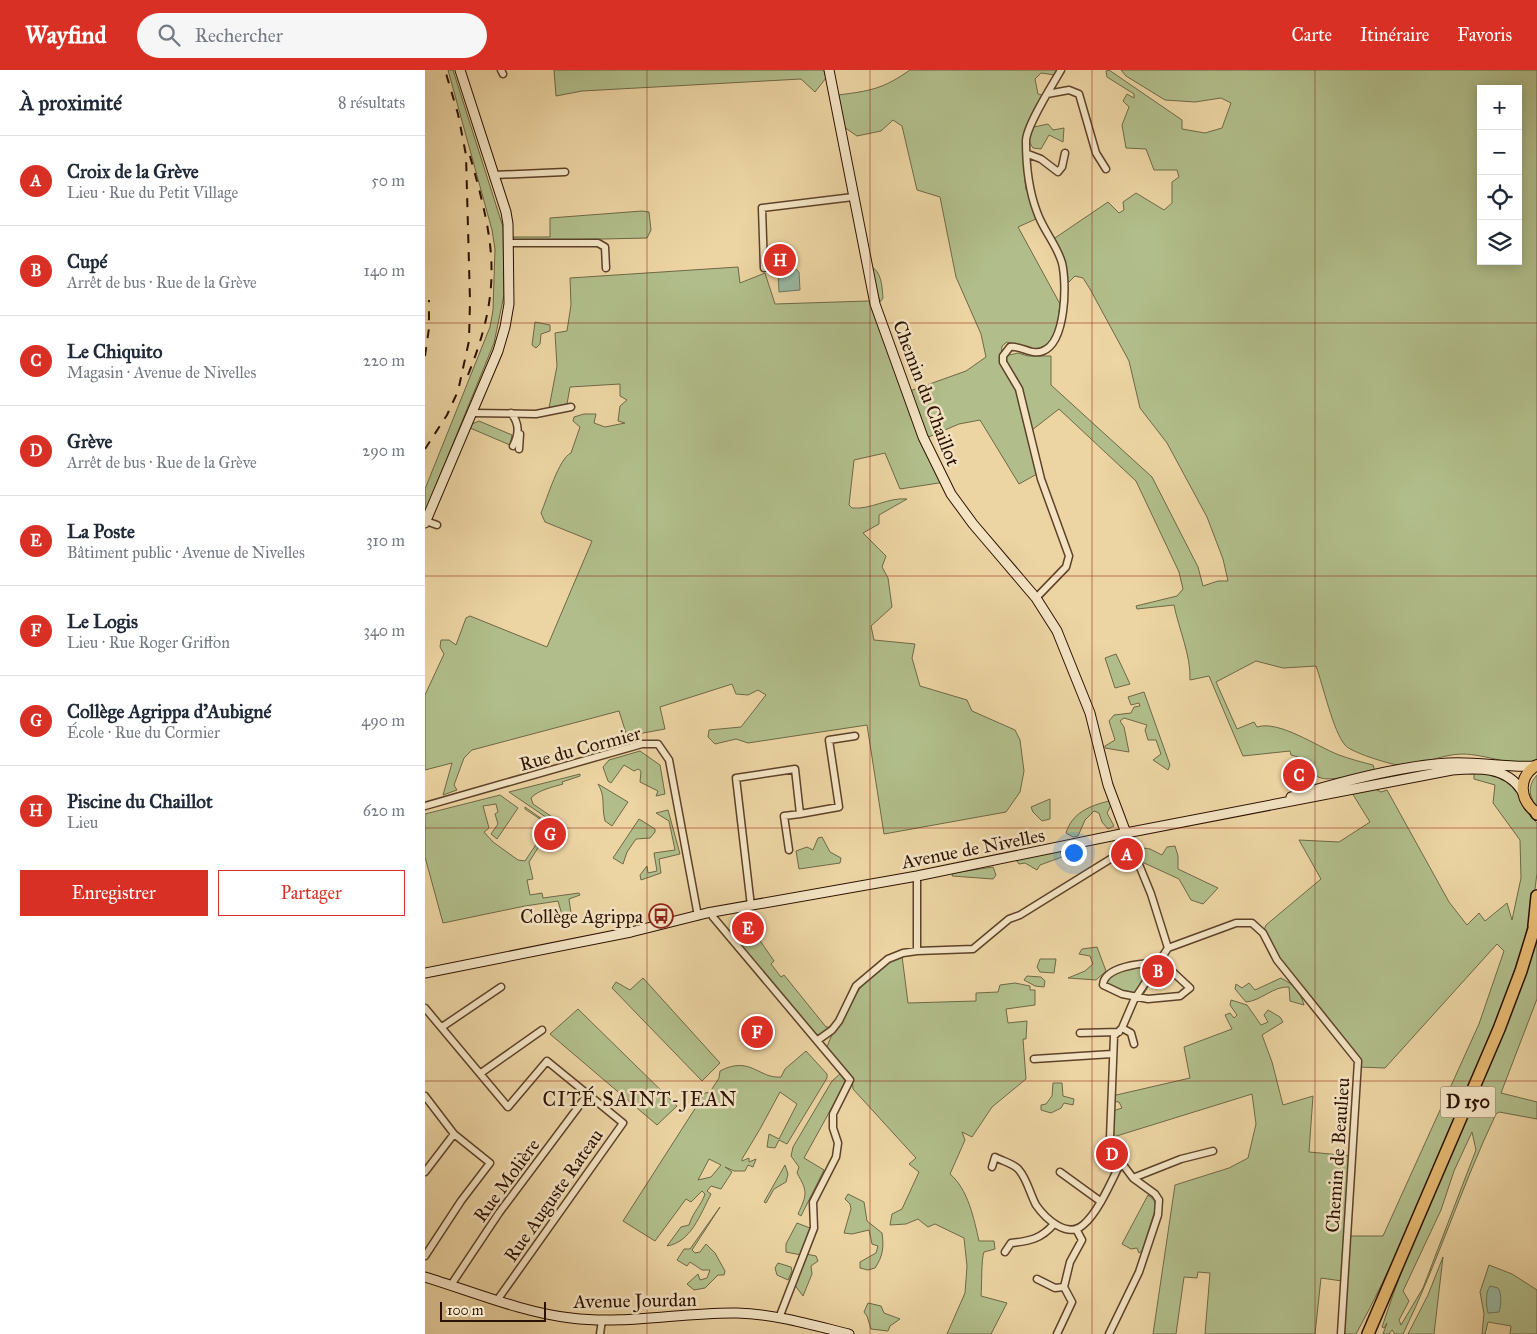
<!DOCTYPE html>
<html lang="fr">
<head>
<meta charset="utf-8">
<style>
	body { margin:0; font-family:"IM FELL Great Primer",serif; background:#f6f6f7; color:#1f2937 }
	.controls { position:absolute; right:15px; top:15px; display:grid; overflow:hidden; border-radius:0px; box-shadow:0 2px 12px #0003 }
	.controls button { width:45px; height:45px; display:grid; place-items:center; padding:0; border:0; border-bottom:1px solid #e0e1e3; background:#fff; color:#1f2937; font:25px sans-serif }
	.scale { position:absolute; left:15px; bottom:12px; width:106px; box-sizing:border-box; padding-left:5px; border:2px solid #2d1200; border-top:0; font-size:14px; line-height:18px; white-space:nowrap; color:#2d1200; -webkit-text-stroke:4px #f3e3c3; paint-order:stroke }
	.you { position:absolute; left:648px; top:782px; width:18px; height:18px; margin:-12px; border:4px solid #fff; border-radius:50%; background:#1a73e8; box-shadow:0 0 0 8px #1a73e833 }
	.badge { display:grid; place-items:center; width:32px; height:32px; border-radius:50%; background:#d93025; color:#fff; font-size:16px; font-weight:700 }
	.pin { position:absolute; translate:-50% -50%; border:2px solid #fff; box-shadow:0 1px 5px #0006 }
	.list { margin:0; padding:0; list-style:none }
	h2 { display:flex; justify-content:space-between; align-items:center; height:65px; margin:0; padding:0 20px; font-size:21px }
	h2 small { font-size:16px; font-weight:400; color:#747a83 }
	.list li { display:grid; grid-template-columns:32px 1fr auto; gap:15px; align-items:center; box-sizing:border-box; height:90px; padding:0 20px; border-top:1px solid #e0e1e3 }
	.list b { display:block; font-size:19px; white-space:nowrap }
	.list p { margin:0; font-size:16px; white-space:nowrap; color:#747a83 }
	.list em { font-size:16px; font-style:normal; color:#747a83 }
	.actions { display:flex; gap:10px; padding:15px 20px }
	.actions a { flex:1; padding:11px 0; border:1px solid #d93025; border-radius:0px; text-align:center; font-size:18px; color:#d93025 }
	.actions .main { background:#d93025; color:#fff }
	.icon { flex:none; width:28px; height:28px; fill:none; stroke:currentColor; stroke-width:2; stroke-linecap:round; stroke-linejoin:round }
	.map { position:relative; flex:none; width:1112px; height:1264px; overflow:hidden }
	header { display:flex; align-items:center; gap:30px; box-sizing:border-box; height:70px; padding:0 25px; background:#d93025; color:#fff }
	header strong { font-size:24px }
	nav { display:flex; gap:28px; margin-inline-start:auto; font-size:18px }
	.search { width:350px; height:45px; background:#f6f6f7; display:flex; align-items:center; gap:12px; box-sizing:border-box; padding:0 18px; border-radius:28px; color:#747a83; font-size:19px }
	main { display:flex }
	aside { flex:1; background:#fff }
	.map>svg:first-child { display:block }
</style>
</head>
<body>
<header>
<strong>Wayfind</strong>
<div class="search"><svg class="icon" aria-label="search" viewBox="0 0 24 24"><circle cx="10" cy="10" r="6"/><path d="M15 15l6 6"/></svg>Rechercher</div>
<nav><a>Carte</a><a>Itinéraire</a><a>Favoris</a></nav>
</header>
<main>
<aside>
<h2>À proximité<small>8 résultats</small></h2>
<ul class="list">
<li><span class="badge">A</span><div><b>Croix de la Grève</b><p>Lieu · Rue du Petit Village</p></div><em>50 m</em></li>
<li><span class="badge">B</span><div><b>Cupé</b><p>Arrêt de bus · Rue de la Grève</p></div><em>140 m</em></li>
<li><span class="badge">C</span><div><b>Le Chiquito</b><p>Magasin · Avenue de Nivelles</p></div><em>220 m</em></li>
<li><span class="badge">D</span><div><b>Grève</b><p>Arrêt de bus · Rue de la Grève</p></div><em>290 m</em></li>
<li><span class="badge">E</span><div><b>La Poste</b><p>Bâtiment public · Avenue de Nivelles</p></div><em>310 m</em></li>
<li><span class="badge">F</span><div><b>Le Logis</b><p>Lieu · Rue Roger Griffon</p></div><em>340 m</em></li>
<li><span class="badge">G</span><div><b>Collège Agrippa d'Aubigné</b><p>École · Rue du Cormier</p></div><em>490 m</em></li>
<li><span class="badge">H</span><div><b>Piscine du Chaillot</b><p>Lieu</p></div><em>620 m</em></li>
</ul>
<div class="actions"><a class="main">Enregistrer</a><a>Partager</a></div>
</aside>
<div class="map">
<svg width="1112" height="1264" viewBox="0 0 1112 1264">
	<rect width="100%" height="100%" fill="#ecd4a3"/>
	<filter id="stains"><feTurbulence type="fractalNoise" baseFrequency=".004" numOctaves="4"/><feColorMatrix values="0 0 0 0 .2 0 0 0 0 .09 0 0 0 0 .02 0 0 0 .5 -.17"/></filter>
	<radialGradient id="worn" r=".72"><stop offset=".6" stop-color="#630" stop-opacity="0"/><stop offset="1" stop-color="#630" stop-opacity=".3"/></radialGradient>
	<path fill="#b1be8b" stroke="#6f6846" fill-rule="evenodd" d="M23,0H28L78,157L79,225L69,273L0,442V419L65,257L68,240L70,179L67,160Z
		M129,0H399L401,8L390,22L376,9L157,21L131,26Z
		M485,0H634L630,5L616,3L610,9L613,24L617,25C598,66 596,75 601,120L604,122L611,149L593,157L635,234L633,252L628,268L623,274L613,279H605L582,272L577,276L576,287L593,283L603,286H626V315L727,407L773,497L778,516L793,511H803L798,489L782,447L742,373L715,338L704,291L665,219L658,208L650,206L644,212L639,205L627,170L683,132L694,143L699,140L698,132L711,123L739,140L747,133V112L754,107L752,100H729L721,79L701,78L697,55L704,37L698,31L702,24L709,28V24L682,7L681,1L684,0L757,50V59L780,63L797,58L806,33L796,28L770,32L740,30L701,6L696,0H1112V690C1088,698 1062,684 1037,684C1017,684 991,697 973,695C964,694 925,682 920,675C908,661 898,615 891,596L858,598L831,591L791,612L812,659L829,652L832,657C854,650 891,676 914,685C925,689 936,692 948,695L949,698V700C937,703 901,714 892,706C881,697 881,688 866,685L865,681L818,686L784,606L765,610C766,585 754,560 749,535L712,539L711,536L752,526L758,519L754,502L711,411L634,339L607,360L612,404L594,414L555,350L534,354L501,368L485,321L541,301L561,287L556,264L531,207L515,127L492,120L477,56L468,50L456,61L432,66L419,57L413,25C445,21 458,19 485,0ZM1056,19H1093V191H1056Z
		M623,54L628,60L639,58L638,72L624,65L616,79L608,78L603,70L609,57Z
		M217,141L224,142L226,160L222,168L89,171L88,167H125V148Z
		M445,196C457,201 457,217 458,228L455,232Z
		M313,197L315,213L340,203L350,234L443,231L450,234L520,412L475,419L460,383L429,390L424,435L427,438C446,440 463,427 482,429L454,445V454L438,463L461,486L457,497L463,508L467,537L446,556L449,570L490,574L487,588L495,616L542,630L547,641L590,660L595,670L599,701L595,722L581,742L459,764L442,655L323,673L311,669L290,674L283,667L284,660L316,657L341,625L333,620L323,625L311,624L307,614L235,637L240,659L202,666L194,641L47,680L39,688L29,715L32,720L18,725L27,693L0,700V625L19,584L15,577L16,570H24L31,575L41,548L45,546L122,577L167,471L120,452L116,443C122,429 134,388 146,383L155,357L148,351L149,347L159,344H171L169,353L180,357L200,353L193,351L195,336L202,330L195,326V314L145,317L142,334L124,338L132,296L130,263L142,261L146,235L145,208Z
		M110,252L125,255V261L116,264L115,274L111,278L107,275Z
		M54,351L87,365L85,375L45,358L47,354Z
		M691,584L705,614L690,618L680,588Z
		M719,622L745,695L743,700L728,690L736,684L731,670H723L720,660L722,655L699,648L695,651L699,657L704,682L680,678V676L690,670L684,651L689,645L706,643L709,637L715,636L714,633L706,635L703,627Z
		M215,681L235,695L240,724L231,726L233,721L215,712L216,701L213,699L209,701L199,695L186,713L183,711L178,697L184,690Z
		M1047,701L1079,706L1093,722L1099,739L1112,753C1112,770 1112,787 1112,803C1104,888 1058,978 1025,1057C996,1127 968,1197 931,1264H919L922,1173L917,1211L896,1208L890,1264H780L785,1203L773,1202L772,1208L759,1207L751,1264H728L750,1115L804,1098L823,1088L831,1054L827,1024L685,1068L688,1041L697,1038L694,1032L686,1031L687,1026L765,1008L759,977L807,959L800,945L805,943L809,948L812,945L805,935L806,930L822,935L836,955L843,952L839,945L843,940L855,947L858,952L837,965L847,992L858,1035L888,1026L884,1082L927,1086L923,1166H958L1054,954L1079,881L1072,874L960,998L933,997V991L852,890L838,863L841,855L896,809L874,770L914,772L945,752L927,723L948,718L956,722L962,720L1024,832L1042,855L1054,843L1060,851L1082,833L1087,850L1096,808L1095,770L1068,733L1070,715L1049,709V704H1044Z
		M155,704V706L137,712L138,714C128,717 113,720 106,728L108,734L133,751L131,754L84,722Z
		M1112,705V736C1103,726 1103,715 1112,705Z
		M173,714L203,732L187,756L180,751C176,734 181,728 173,714Z
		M75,725L93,738L72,769L66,764L73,754L70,744L73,742L71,734L58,736L64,758L59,762L68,772L93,790L100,791L124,755L100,739V737L127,756L104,792L108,809L102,810L105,825L117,823L118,828L154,823L155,825L144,829L146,843L142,846L137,845L133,831L100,836L18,853L0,787V744Z
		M625,729V749L617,751L608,742L606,737Z
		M684,731L686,735L682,743L689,756L683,759L677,752L674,743L669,741L660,750L653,766L648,767L641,763C647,743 664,736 684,731Z
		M243,740L255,784L234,789L236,803L216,810L215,805L222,796L223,803L232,801L229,783L250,780L244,751L231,743Z
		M214,749L230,759V762L225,768L211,769L202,782L198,794L188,788Z
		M397,767L405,782L416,788L415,793L374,799L371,781L382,777L388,780L393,768Z
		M750,776L753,786V799L793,818L778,834L766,830L754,809L717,792L712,777L725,779L737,785L742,777Z
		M635,781L637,787L615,795L612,800L600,793L594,794L591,790Z
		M568,797L571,805L568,809L527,806L528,803Z
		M312,855L322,865L329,862L349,891L346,894L356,907L359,905L401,957H405C401,962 398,966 391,965L310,871L312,866L307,858Z
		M1112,869V929L1076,1023L1112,1032V1049L1074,1042L1071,1044C1037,1115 1013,1192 978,1264H970L967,1260L964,1264H958L962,1253L959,1258L957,1257C986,1168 1026,1082 1063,997C1080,955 1099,913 1112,869ZM1047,1062L1051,1080L998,1218L976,1255L974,1250L984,1231L978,1221L1016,1140L1029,1101Z
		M672,877L681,901L671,910L643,908L660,901L668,894L665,886L654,884L657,879Z
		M477,886L483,933L551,931V923L573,922L575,915L590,913L605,916V920H610V935L581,939L583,953L602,951L601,969H598L601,1009L567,1037L547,1067L537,1062L540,1070L525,1104C543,1119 549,1149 554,1171H569L570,1179L559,1182C556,1189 557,1216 556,1226L582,1233L566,1264H522L540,1223L542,1196L539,1168L510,1154L503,1157L493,1149L481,1154L465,1155L467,1144L477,1139L494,1102L484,1094L491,1088L428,1019L427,1007L402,977C405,967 411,958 416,949C431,920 447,899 477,886Z
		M615,889H631L629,903L615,902L612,897Z
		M720,893L726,912L718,925L710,927L682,915V908L686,903Z
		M602,906L616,907L620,911L619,917L610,916L599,910Z
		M218,908L295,993L277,1011L187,918L191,912L205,920Z
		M856,908C869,915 875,921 879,935L865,931L864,917C848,916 836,931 821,932L810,919L811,914L817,918L824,913L830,920Z
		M153,939L252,1036L232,1055L125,964Z
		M381,981L402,1004V1008L362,1074L354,1070L350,1078L342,1077L344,1064L354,1069L372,1034L355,1022L335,1059L317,1089V1091L324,1088V1092L331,1089L328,1097L323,1095L320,1101H309L300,1097L307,1102L296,1119L286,1116L282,1121L286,1124C275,1145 266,1172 242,1176L256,1157L264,1155C269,1140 276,1136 280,1124L277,1121L266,1132L261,1129L230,1171L198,1151L280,1023L285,1022L294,1008L295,1001C325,985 334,1009 356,1007L360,999ZM284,1089L296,1095L286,1107L273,1110Z
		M415,1004L421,1012L379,1088L399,1100L376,1146L373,1144C382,1124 383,1122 372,1103L374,1097L366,1086L368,1077L407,1011Z
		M628,1013H637L638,1026L649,1029L648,1035L639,1033L636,1038L626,1043L616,1040V1035L621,1034L627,1026Z
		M360,1095L363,1104L361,1112L349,1119L341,1133L339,1132Z
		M423,1124L439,1132L442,1151L457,1163C459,1177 458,1186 450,1198L443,1200L435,1198V1192L451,1183L453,1176L447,1174L444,1160L427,1164L419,1163L426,1139L425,1134L420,1129Z
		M723,1125L729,1130L731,1137L717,1181L714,1183L712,1178L706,1179L697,1174Z
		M295,1137L267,1180L270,1183L275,1182L281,1174L290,1183L300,1201L299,1205H293L280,1218L269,1220L262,1214L273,1204L275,1210L282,1208L285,1200H277L265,1192L262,1196L252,1190L259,1179H265Z
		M372,1153L385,1158L376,1185L361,1182V1174Z
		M381,1184L391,1186L393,1191L386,1196L387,1204L378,1226L369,1214Z
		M1018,1187L1009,1264H983L1003,1225Z
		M353,1193L366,1197L367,1201L363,1210L352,1205L350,1198Z
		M1064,1195L1087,1204L1112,1220V1264H1085L1086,1256L1063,1252L1060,1264H1057L1059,1244L1055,1222Z
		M443,1233L456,1236L459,1243L475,1249L465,1256L463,1261L446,1259L442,1246L439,1242Z"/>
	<path fill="#99b8a2" stroke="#6e7661" d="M370,198L374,202L375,220L354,222L353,203L356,200Z
		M1065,1216L1073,1218C1077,1223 1076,1236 1074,1242L1063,1243C1061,1235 1060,1223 1065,1216Z"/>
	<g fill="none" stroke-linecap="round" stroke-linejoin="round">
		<g stroke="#5d4229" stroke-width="9">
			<path id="street" d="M76,0L78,4
				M622,24L644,20L654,24L671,83L681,99
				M603,84L616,89L633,102L637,97L640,83
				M69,105L140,102
				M83,173H173L180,177L181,198
				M339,198L337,138L428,127
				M46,343L111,344L146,337
				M86,343C95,354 94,364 88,376
				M94,379L95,364
				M1,451L12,455
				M611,528L641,497L644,486L616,409L594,319L578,292V286L585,277C596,275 606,286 618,281C641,272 642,214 637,193C632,175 618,160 612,142C604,121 601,93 601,71C601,56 628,14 636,0
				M0,736L217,674H233L244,690L273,846
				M364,780L359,746L375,744
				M492,806V881
				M326,836L311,708L370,699L375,744L414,737L404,670L430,666
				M288,847L425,1010L408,1044V1058L413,1073L411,1087L388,1132L389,1158L354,1248
				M743,878L811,853H827L838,863L852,890L933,991L916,1264
				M732,894C717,892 679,897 678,915L697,924L723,929L755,926L765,918L735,890
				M0,938L83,1037L122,991L198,1053L73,1229
				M17,957L76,917
				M697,958L706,963L709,974
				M655,963L694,962
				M393,970L407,960L414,951L431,916L463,889L478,883L492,881L548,879L584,849L595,845L708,775
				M609,989L687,984
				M56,1003L117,960
				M0,1026L29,1064L65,1093L36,1131L0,1186
				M567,1097L570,1087C577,1091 590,1094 594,1100C602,1109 605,1124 611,1135C620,1148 642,1169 658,1155C673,1143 687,1110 696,1092
				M0,1102L29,1064
				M635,1102L675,1131
				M708,1108L756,1089L788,1081
				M580,1182L586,1173C605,1171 616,1169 629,1154
				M612,1209L630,1218L639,1217
				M26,1215L74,1143L163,1024
				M175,1264L177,1250
				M632,1264L647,1232L639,1217L645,1192L657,1170L651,1159
				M684,1264L714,1202L733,1145L734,1130L730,1124L708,1108L696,1092L685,1068L689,966L697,958L709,930L743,878L726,824L701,763"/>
		</g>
		<g stroke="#2d1200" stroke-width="11">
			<path id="secondary" d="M404,0L450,234L498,367L526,424L548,454L611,528L632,561L665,643L683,715L701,763
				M0,453L73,281L80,257L84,234L83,154L81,142L35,0
				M866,727C911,713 976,696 1023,693C1052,691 1081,698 1110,696
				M0,903L206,862L282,843L492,806L701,763L1027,700C1053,698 1081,696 1097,721
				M0,1207C46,1221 99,1243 146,1248C201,1255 257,1242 312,1243C350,1244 387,1255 424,1264"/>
		</g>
		<g stroke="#2d1200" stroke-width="12">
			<path id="primary" d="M1112,695C1092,707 1094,730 1112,743"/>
		</g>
		<g stroke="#2d1200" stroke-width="14">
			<path id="highway" d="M1111,742L1112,744
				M1109,856L1112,826
				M943,1264L1074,959L1096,901L1112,849"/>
		</g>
		<use href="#street" stroke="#f3e3c3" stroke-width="6"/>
		<use href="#secondary" stroke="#f3e3c3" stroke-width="9"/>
		<use href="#primary" stroke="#e6ba72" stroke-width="10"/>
		<use href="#highway" stroke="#e6ba72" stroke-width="11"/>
		<path stroke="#2d1200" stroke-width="2" stroke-dasharray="9 9" stroke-linecap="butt" d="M0,286L4,258V230
			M43,305C78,218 70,174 45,86
			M0,379L22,345L33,321L44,271L45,231L41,85L33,44L20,0"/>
	</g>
	<path fill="none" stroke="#8f2418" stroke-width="1" stroke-opacity="0.55" d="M222,0V1264M445,0V1264M667,0V1264M890,0V1264M0,253H1112M0,506H1112M0,758H1112M0,1011H1112"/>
	<defs>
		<g id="bus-ring" transform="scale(1.25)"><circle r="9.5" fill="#f3e3c3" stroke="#8f2418" stroke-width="1.5"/><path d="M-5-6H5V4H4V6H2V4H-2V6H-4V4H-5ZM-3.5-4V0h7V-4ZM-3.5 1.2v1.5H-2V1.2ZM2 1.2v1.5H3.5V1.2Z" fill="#8f2418"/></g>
	</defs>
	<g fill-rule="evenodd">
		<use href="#bus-ring" x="236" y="846"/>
	</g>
	<g text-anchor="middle" stroke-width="5" stroke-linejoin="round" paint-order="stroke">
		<rect fill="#f3e3c3" stroke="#68513a" stroke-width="1" x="1015.5" y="1016.5" width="55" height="31" rx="4"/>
		<g font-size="18" font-weight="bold" fill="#2d1200">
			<text x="1043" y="1038">D 150</text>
		</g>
		<g font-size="19" fill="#2d1200" stroke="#f3e3c3">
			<text transform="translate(502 323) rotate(69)" y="7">Chemin du Chaillot</text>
			<text transform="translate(155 678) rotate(-15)" y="7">Rue du Cormier</text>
			<text transform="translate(548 778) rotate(-11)" y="7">Avenue de Nivelles</text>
			<text transform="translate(912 1085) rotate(-86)" y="7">Chemin de Beaulieu</text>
			<text transform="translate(81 1110) rotate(-54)" y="7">Rue Molière</text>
			<text transform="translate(128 1125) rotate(-55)" y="7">Rue Auguste Rateau</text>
			<text transform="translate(210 1230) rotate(-1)" y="7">Avenue Jourdan</text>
		</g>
		<g font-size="19" fill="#2d1200" stroke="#f3e3c3" text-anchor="end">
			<text x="218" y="853">Collège Agrippa</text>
		</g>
		<g font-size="20" letter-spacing="1" fill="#2d1200" stroke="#f3e3c3">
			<text x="215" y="1036">CITÉ SAINT-JEAN</text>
		</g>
	</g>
	<rect width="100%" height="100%" filter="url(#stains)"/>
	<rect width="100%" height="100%" fill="url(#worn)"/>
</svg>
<div class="controls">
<button>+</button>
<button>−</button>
<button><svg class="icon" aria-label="locate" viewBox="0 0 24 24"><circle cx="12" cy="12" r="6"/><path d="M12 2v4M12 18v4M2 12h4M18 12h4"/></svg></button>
<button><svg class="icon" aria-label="layers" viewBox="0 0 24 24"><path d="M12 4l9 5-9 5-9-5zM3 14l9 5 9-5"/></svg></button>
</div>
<div class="scale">100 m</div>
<div class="you"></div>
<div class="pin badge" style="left:702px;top:784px">A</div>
<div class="pin badge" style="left:733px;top:901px">B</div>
<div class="pin badge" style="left:874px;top:705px">C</div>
<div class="pin badge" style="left:687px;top:1084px">D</div>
<div class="pin badge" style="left:323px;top:858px">E</div>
<div class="pin badge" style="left:332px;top:962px">F</div>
<div class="pin badge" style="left:125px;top:764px">G</div>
<div class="pin badge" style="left:355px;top:190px">H</div>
</div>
</main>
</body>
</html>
